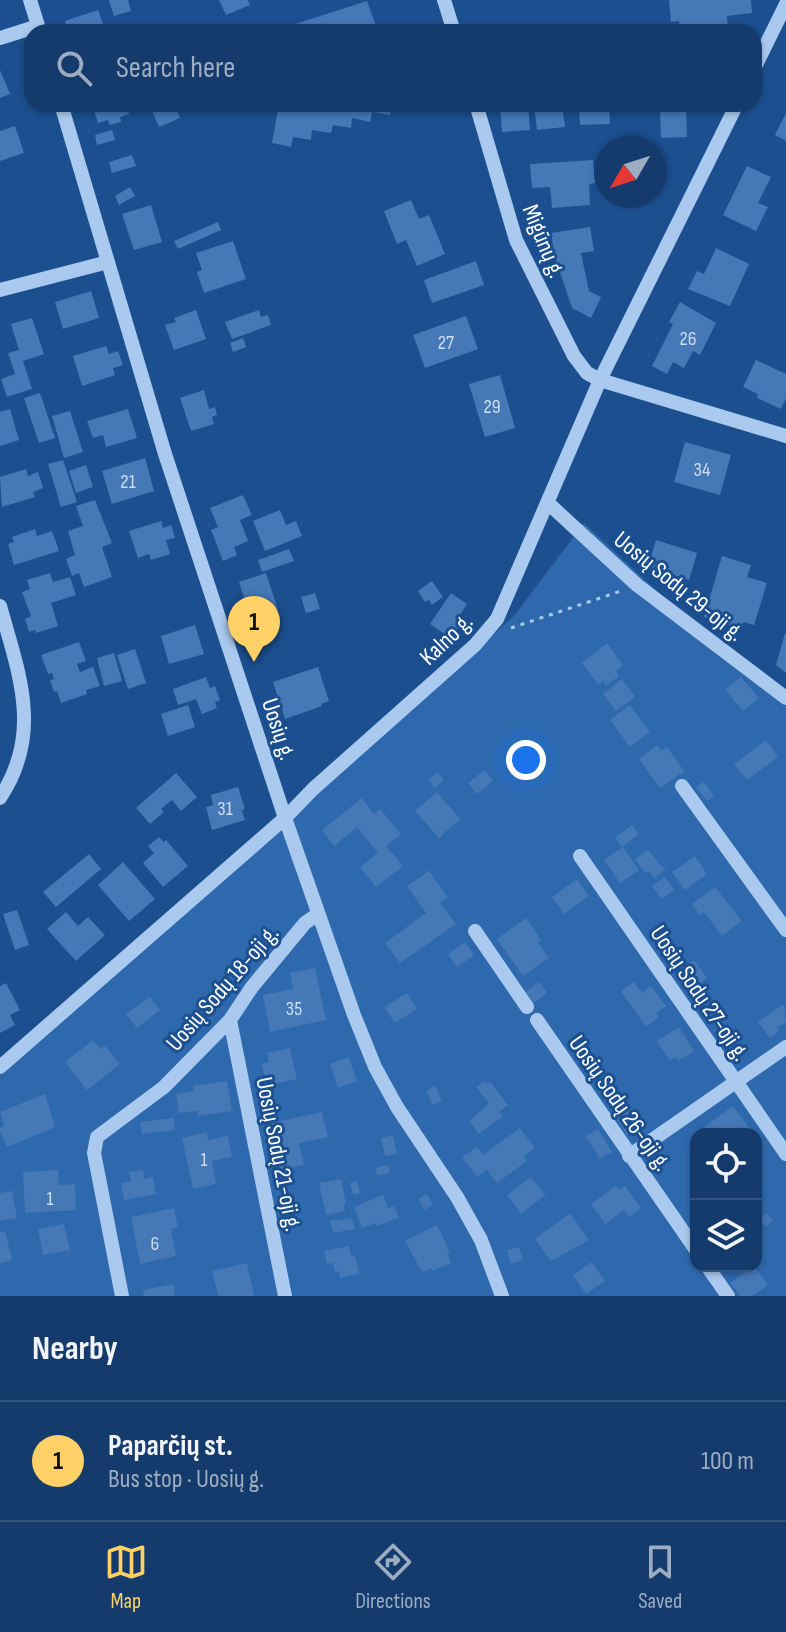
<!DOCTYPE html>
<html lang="en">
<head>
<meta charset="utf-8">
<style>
	body { margin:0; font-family:"Sofia Sans Condensed",sans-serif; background:#1d4271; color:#f1f3f6 }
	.controls { position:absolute; right:24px; bottom:24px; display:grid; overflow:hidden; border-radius:16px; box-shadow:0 2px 6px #0004 }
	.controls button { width:72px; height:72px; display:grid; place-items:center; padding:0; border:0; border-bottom:2px solid #33557e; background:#143b6b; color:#f1f3f6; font:40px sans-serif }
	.compass { position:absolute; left:594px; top:136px; width:72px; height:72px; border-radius:50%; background:#143b6b; box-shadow:0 2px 6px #0004; rotate:231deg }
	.you { position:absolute; left:526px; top:760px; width:28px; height:28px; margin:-20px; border:6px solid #fff; border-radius:50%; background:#1a73e8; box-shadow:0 0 0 12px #1a73e833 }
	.badge { display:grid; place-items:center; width:52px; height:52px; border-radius:50%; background:#ffd166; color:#111; font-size:26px; font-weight:700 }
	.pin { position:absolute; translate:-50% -66px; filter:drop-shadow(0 2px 4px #0008) }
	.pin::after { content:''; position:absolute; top:42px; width:28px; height:24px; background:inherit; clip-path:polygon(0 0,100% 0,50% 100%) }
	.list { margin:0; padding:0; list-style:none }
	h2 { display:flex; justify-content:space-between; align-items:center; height:104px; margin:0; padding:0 32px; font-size:34px }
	h2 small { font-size:26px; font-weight:400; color:#9dadc1 }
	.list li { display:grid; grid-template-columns:52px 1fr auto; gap:24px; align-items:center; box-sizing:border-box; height:120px; padding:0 32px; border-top:2px solid #33557e }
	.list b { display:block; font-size:30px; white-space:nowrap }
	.list p { margin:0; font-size:26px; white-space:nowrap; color:#9dadc1 }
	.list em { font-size:26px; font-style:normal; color:#9dadc1 }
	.icon { flex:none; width:44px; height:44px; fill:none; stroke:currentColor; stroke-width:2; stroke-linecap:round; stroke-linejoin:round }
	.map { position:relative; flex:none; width:786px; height:1296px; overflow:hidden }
	.search { position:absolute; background:#143b6b; box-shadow:0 2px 6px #0004; left:24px; right:24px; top:24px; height:88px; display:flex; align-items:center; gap:20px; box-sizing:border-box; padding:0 28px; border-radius:24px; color:#9dadc1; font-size:30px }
	.sheet { height:224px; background:#143b6b }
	nav { display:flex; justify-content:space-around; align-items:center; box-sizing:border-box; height:112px; border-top:2px solid #33557e; background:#143b6b; font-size:22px; color:#9dadc1 }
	nav a { display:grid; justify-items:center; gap:4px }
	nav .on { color:#ffd166 }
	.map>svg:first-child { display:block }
</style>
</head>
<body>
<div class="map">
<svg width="786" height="1296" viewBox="0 0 786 1296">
	<rect width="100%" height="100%" fill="#1b4f8f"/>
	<path fill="#2e69ad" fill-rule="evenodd" d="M584,523L691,623L786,691V1296H0V1071L514,616ZM696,1134H756V1266H696Z"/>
	<path fill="#4478b7" d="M109,0H128L131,11L114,16Z
		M219,0H248L250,5L226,15Z
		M669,0H751L752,13L727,16L728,30L680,32L679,21L671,22Z
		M367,1L378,32H280L286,29V27Z
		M98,10L106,32H68L65,21Z
		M0,70L10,94L0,98Z
		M92,104H125L129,114L120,117L121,122L110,125L108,120L98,123Z
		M155,104H175L180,118L159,127L150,106Z
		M298,104L317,106L392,104L390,115L372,112L370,122L352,118L351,128L333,125L331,133L312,130L311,140L293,137L291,147L272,143L278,109L297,112Z
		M394,104H414L413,109Z
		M528,104L530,130L502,132L500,105Z
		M534,104H562L565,127L537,130Z
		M579,104H609L610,124L580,125Z
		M646,104H686L687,137L661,138L660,111H646Z
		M786,113V141L775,135Z
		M15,126L24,153L0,161V131Z
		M112,130L115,140L97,145L95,135Z
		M132,155L136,166L112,173L109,162Z
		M593,160L595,183L589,184L590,205L552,208L550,187L532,188L530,164Z
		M747,166L771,177L758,203L768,207L756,231L723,215Z
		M130,187L135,196L119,205L115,196Z
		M411,200L419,219L429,215L445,254L417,266L406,240L397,244L384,211Z
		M151,205L162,242L134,250L122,214Z
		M218,222L221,230L178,249L174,241Z
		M590,227L594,251L581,253L589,291L601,297L591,318L572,308L555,257L551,233Z
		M233,241L246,279L204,293L197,272L202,270L196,253Z
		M716,248L749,264L730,306L688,289L697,271L704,274Z
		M476,261L484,285L432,303L424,280Z
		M91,291L99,318L63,329L55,302Z
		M680,302L716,323L700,355L693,351L684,368L673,362L667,374L652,366L673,324L669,322Z
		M196,310L206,339L174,350L165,325L176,322L174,318Z
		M259,310L261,317L268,315L271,325L232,339L225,322Z
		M466,316L478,349L425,368L413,335Z
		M32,318L44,354L23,361L32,389L7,397L1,379L15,374L8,353L19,350L11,324Z
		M243,338L246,347L233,352L230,343Z
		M106,346L109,354L118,351L123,365L113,368L115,375L82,386L73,356Z
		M756,360L786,374V398L781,409L757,398L758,394L743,387Z
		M500,375L515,428L485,437L469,384Z
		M204,390L209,409L215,407L217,415L212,417L214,424L191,431L180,398Z
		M40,393L55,438L39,443L24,398Z
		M10,409L19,440L0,446V412Z
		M128,409L137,438L106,447L103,435L93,438L87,421Z
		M70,411L83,452L64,458L52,416Z
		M685,442L731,455L720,495L674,482Z
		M145,458L154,491L112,504L102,471Z
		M63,460L77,502L61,507L48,464Z
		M86,465L93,487L76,493L69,471Z
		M26,469L28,476L38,472L43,488L33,492L35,497L2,507L0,477Z
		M243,495L252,515L240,520L248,541L234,547L237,555L223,561L211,530L218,527L210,508Z
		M95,500L112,543L102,547L112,577L84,587L79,573L72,576L66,559L75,555L68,531L83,526L76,506Z
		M280,510L286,525L296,521L302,536L265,551L253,521Z
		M161,521L163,528L171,525L175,538L166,540L170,554L151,560L149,554L138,558L129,531Z
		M35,529L37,536L52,531L59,551L14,565L8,544L14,542L12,537Z
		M656,540L697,553L689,580L648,567Z
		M289,549L294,561L262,572L258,560Z
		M722,556L751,565L747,577L767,583L754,625L743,622L741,629L704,617Z
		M50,573L53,582L70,577L76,595L51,603L58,626L36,633L35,630L29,632L25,619L31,616L22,592L30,589L27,580Z
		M266,573L278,610L251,619L239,582Z
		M432,581L443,597L432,605L429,600L425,602L418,591Z
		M315,593L320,609L306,613L301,597Z
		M451,593L467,604L459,616L464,620L457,630L452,626L446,635L430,624Z
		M195,625L204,654L169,664L161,636Z
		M785,633H786V673L776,665Z
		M79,642L86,661L77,664L80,672L93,667L100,686L86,690L87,694L61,703L57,691L54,692L50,680L54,679L52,673L48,674L41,655Z
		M607,643L623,665L616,671L619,676L606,686L603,681L598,685L582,663Z
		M135,649L146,683L128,689L117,655Z
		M114,653L122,681L104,686L97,658Z
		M318,667L329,701L321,704L322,706L285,719L273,682Z
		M206,677L210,688L215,686L220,700L215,702L217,708L202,714L196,699L178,705L173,689Z
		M741,677L759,698L743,711L725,690Z
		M622,679L635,697L616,711L603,694Z
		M188,705L195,727L168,736L161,714Z
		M630,705L650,732L630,747L610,720Z
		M766,740L778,757L747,780L734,764Z
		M657,745L662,751L667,747L684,771L660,788L639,759Z
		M485,770L493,781L477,794L468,783Z
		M438,772L444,780L435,788L429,780Z
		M176,773L197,797L181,811L172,800L161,809L164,812L150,824L136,808Z
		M704,782L714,796L707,801L696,787Z
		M238,787L245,809L242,810L245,820L212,830L206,807L213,805L211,795Z
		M437,792L460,819L439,838L415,811Z
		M362,798L374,814L380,809L401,834L386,846L403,866L376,887L360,867L378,853L357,827L334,846L322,830Z
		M632,825L639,834L622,847L615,838Z
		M159,837L164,842L166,840L188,866L163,887L143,863L154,853L148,846Z
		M623,847L639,870L620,883L604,860Z
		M648,850L665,870L654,878L649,871L645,873L635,859Z
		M89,854L101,869L56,907L43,892Z
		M695,856L707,874L685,890L672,872Z
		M123,862L155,899L129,921L98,885Z
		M429,871L448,897L440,903L456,924L400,963L385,943L426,913L407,886Z
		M665,877L674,890L662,899L652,886Z
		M577,879L589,896L564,914L552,897Z
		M715,887L742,921L722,936L704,912L700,915L692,904Z
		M17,910L29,945L15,950L3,914Z
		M66,912L78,926L88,917L105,935L76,961L47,929Z
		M526,918L541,940L538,942L549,958L523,976L497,939Z
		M465,942L474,955L457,967L448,954Z
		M694,960L707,978L689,990L676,972Z
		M315,968L326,1020L270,1032L263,995L293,989L290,973Z
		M539,982L547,993L532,1004L524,993Z
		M634,982L642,993L651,986L666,1006L656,1013L659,1017L646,1027L621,991Z
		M6,983L20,1010L10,1015L15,1025L0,1033V986Z
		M407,993L417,1009L395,1023L384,1007Z
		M150,997L160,1010L137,1028L126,1014Z
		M784,1004L786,1022L778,1027L780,1030L770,1038L758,1022Z
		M679,1027L694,1051L678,1061L676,1057L670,1061L657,1041Z
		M93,1040L101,1049L105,1046L120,1064L87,1090L65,1062Z
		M290,1048L297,1079L267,1086L262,1064L269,1062L267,1053Z
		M349,1057L357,1081L338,1088L330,1064Z
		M227,1081L232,1111L198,1116L197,1111L179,1113L176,1094L194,1091L193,1086Z
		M485,1081L488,1084L490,1082L508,1105L499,1112L503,1116L479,1134L469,1121L489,1103L476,1087Z
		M435,1086L442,1100L433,1105L426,1091Z
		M45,1094L55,1127L7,1147L0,1131V1128L4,1126L0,1112Z
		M733,1106L754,1134H700L698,1132Z
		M631,1109L644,1124L627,1135L616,1118Z
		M322,1112L328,1137L299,1143L304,1165L281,1170L270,1123Z
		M174,1118L175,1130L142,1134L140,1122Z
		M520,1128L535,1148L524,1156L527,1161L497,1183L487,1170L477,1177L462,1157L477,1147L483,1155Z
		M598,1129L612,1152L600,1159L586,1136Z
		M207,1132L208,1140L228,1136L232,1157L212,1161L216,1184L193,1189L182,1138Z
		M393,1135L397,1154L385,1156L381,1138Z
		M388,1165L390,1173L377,1176L375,1168Z
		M58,1170L59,1185L75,1184L76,1210L25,1213L23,1172Z
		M143,1170L144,1179L153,1177L156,1194L124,1200L121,1183L131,1181L129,1172Z
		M531,1177L545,1195L521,1214L507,1195Z
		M341,1179L346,1204L344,1205L345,1211L326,1215L319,1183Z
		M357,1181L360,1193L353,1195L350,1183Z
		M616,1186L619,1190L625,1186L641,1208L629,1217L624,1210L605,1224L591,1204Z
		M12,1191L17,1218L0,1221V1193Z
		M427,1194L433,1205L424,1210L418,1199Z
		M383,1195L388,1208L394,1206L399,1218L377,1226L376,1223L362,1228L354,1207Z
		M174,1208L178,1228L171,1229L176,1256L140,1264L131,1217Z
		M570,1213L589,1240L551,1261L535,1239Z
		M766,1213L773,1220L766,1226L759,1219Z
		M352,1218L355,1229L333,1233L330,1221Z
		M64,1224L70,1250L43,1255L38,1229Z
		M437,1225L450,1252L447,1253L451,1263L432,1271L431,1268L422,1272L405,1241Z
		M5,1231L12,1260L0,1263V1232Z
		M349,1246L351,1256L355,1255L359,1274L340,1278L339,1271L335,1272L333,1263L327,1264L324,1251Z
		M519,1247L523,1260L510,1264L507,1250Z
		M592,1262L605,1281L586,1294L573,1275Z
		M247,1263L254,1296H218L212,1271Z
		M754,1266L768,1285L752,1296H740L730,1283Z
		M173,1284L175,1296H144L143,1290Z"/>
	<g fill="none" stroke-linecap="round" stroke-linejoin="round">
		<path stroke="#a9c9ee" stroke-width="3" stroke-dasharray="4 6" stroke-linecap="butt" d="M511,628L621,591"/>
		<path stroke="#a9c9ee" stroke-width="14" d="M30,0L40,32
			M444,0L454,32
			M0,38L38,26
			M754,69L786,4
			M61,104L165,454L285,818L354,1015L375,1067L397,1107L457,1197L481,1240L502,1296
			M476,104L516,240L574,356L587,373L600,380L786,436
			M0,290L108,262
			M548,503L637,585L786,698
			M0,606C19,674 43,733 0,798
			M682,786L786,930
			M580,856L786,1154
			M475,931L527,1007
			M230,1020L285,1296
			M537,1020L696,1250
			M0,1067L285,818L313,789L475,645L497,619L600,380L737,104
			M629,1156L786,1047
			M707,1266L728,1296
			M122,1296L94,1153L97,1137L164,1087L230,1020L252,987L305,923L318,914"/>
	</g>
	<g text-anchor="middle" stroke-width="6" stroke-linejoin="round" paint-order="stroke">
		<g font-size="20" fill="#d0dded">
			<text x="688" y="345">26</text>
			<text x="446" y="349">27</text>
			<text x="492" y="413">29</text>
			<text x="702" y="476">34</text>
			<text x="128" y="488">21</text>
			<text x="225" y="815">31</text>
			<text x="294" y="1015">35</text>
			<text x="204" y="1166">1</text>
			<text x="50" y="1205">1</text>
			<text x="155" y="1250">6</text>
		</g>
		<g font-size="24" fill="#fff" stroke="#1b4f8f">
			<text transform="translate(544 241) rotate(68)" y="8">Migūnų g.</text>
			<text transform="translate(679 586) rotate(39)" y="8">Uosių Sodų 29-oji g.</text>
			<text transform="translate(446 639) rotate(-44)" y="8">Kalno g.</text>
			<text transform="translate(279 729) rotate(72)" y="8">Uosių g.</text>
			<text transform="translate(222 988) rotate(-49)" y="8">Uosių Sodų 18-oji g.</text>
			<text transform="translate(700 993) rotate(56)" y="8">Uosių Sodų 27-oji g.</text>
			<text transform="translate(620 1103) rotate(55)" y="8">Uosių Sodų 26-oji g.</text>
			<text transform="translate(279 1154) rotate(79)" y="8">Uosių Sodų 21-oji g.</text>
		</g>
	</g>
</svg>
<div class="controls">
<button><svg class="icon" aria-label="locate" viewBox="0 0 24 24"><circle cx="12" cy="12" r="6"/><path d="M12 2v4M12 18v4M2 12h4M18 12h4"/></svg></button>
<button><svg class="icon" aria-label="layers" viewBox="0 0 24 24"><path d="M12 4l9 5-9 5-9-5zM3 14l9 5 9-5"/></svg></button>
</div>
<svg class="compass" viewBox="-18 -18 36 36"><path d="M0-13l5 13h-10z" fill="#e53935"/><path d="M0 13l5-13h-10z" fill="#9dadc1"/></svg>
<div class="you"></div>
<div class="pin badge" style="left:254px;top:662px">1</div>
<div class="search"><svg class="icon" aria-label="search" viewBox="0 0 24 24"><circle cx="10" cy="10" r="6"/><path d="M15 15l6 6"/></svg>Search here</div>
</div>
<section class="sheet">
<h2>Nearby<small></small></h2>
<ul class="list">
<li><span class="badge">1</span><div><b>Paparčių st.</b><p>Bus stop · Uosių g.</p></div><em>100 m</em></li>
</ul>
</section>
<nav>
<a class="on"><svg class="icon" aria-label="map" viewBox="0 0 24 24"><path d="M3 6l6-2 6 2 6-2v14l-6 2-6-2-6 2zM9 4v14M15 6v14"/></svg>Map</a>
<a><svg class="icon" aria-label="directions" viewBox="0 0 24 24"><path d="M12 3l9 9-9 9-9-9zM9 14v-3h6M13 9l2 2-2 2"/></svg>Directions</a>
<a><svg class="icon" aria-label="saved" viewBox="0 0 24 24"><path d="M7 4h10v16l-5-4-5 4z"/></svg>Saved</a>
</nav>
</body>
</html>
